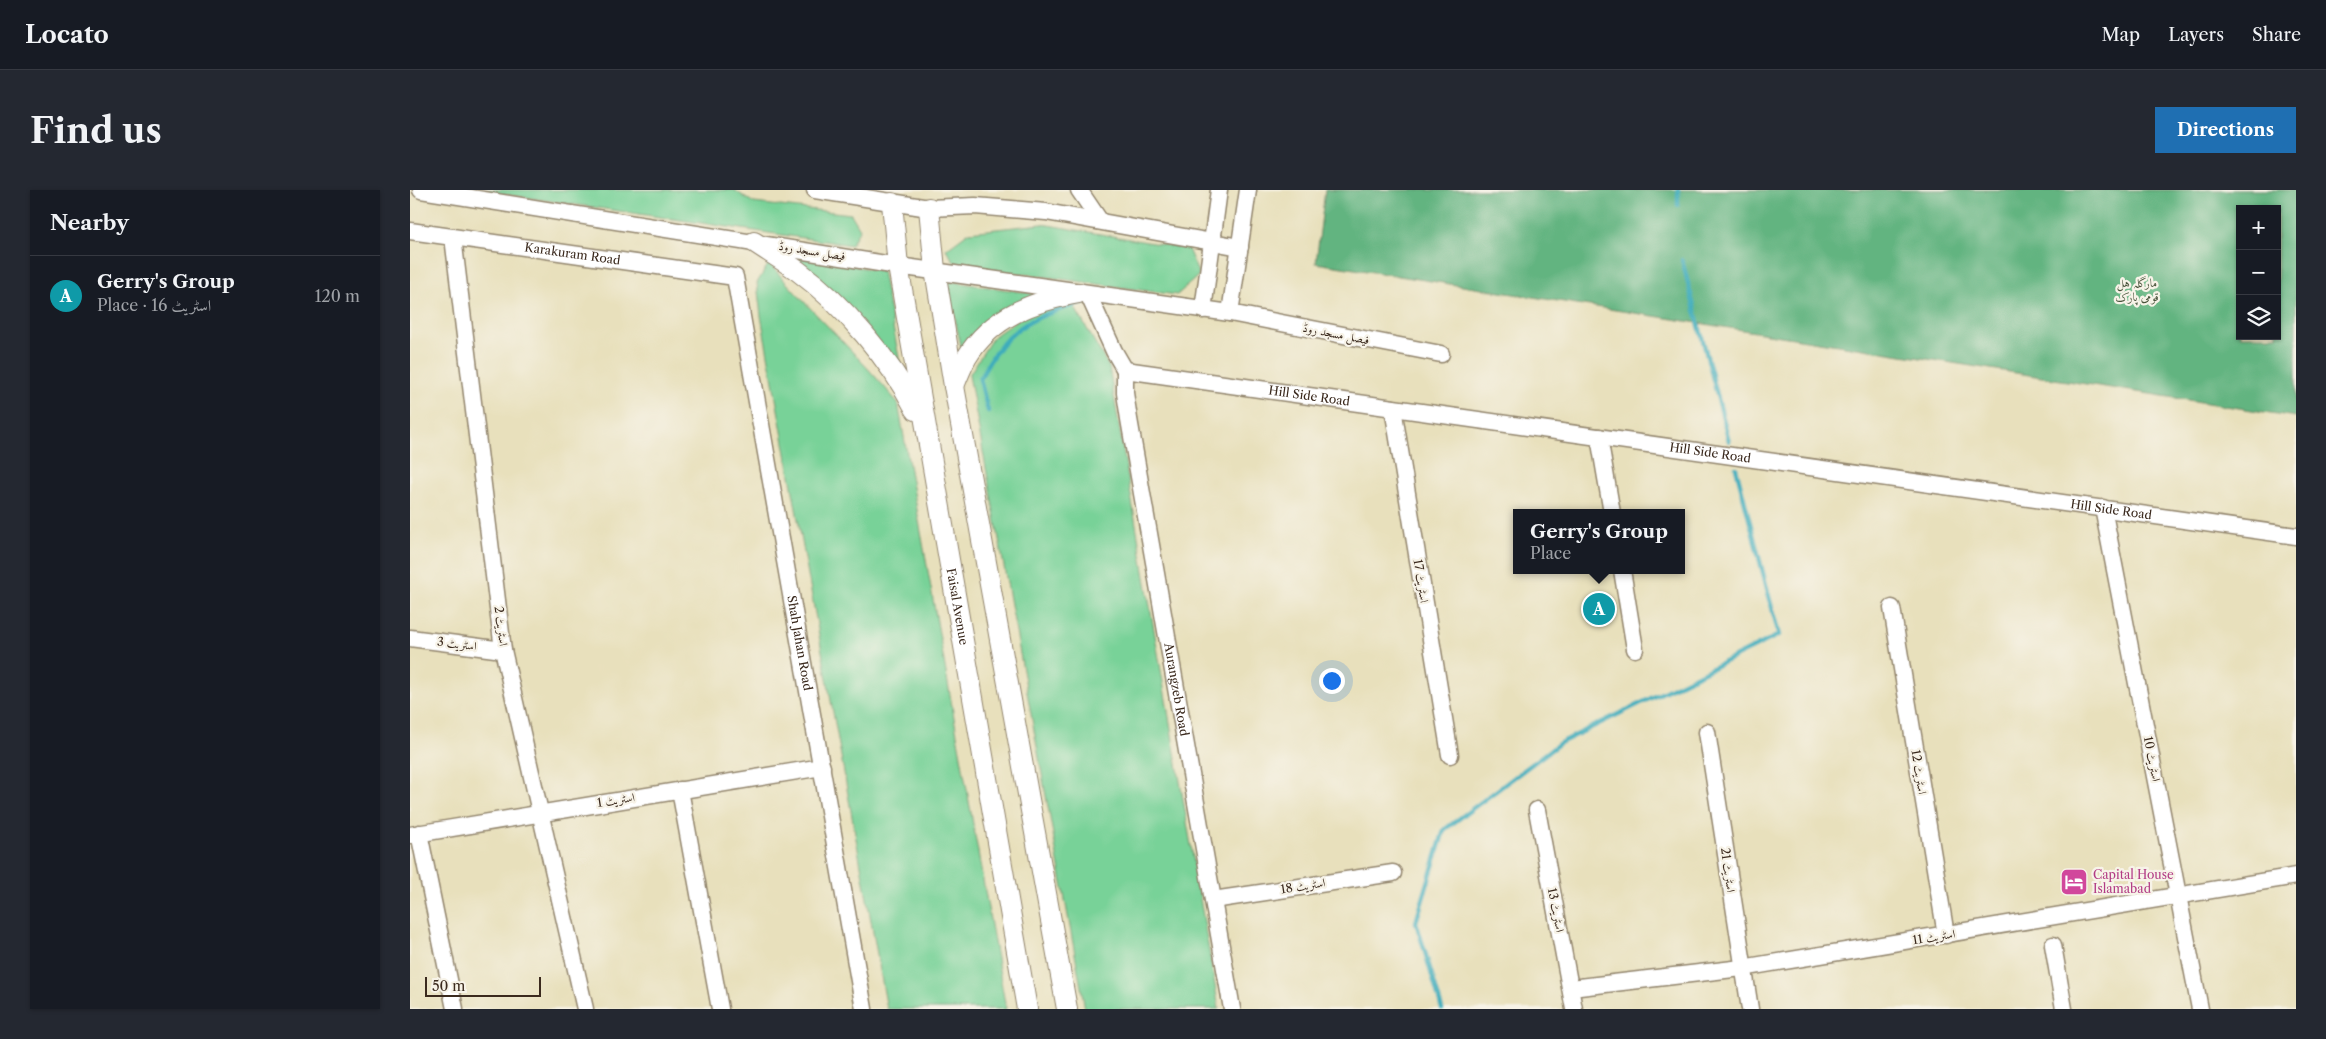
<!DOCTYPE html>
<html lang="en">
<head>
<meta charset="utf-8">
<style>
	body { margin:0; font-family:"Libre Caslon Text",Amiri,serif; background:#242831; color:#f1f3f6 }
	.controls { position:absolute; right:15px; top:15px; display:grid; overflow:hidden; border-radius:0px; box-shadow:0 1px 4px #0004 }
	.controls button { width:45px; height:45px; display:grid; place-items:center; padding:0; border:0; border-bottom:1px solid #363941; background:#171b24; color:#f1f3f6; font:25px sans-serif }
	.scale { position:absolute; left:15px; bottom:12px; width:116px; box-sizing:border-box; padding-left:5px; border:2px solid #3b2a1e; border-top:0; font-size:14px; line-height:18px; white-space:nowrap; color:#3b2a1e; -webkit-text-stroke:4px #f7f3e8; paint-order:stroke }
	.you { position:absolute; left:921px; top:490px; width:18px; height:18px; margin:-12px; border:4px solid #fff; border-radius:50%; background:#1a73e8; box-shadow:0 0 0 8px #1a73e833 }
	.badge { display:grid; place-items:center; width:32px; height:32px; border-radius:50%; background:#1f6fb2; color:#fff; font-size:16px; font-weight:700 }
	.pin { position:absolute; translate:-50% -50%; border:2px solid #fff; box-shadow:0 1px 5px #0006 }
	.popup { position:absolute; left:1103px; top:319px; width:172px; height:65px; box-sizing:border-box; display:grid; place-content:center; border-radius:0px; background:#171b24; filter:drop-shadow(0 1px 4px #0005); font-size:16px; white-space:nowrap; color:#9ea1a6 }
	.popup b { font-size:19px; color:#f1f3f6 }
	.popup::after { content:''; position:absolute; left:50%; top:100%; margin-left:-10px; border:10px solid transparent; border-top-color:#171b24 }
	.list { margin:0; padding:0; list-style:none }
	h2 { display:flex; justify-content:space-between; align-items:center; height:65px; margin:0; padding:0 20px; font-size:21px }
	h2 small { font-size:16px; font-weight:400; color:#9ea1a6 }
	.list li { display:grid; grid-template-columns:32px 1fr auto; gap:15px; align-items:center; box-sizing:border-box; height:80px; padding:0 20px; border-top:1px solid #363941 }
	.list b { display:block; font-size:19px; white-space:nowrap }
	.list p { margin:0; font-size:16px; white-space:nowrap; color:#9ea1a6 }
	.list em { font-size:16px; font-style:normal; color:#9ea1a6 }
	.icon { flex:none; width:28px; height:28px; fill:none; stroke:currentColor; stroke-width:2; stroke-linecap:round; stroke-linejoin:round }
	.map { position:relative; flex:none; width:1886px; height:819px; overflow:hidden; border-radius:0px }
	header { display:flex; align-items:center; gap:30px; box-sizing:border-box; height:70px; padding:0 25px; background:#171b24; border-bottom:1px solid #363941 }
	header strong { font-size:24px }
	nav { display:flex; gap:28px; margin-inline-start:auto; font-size:18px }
	.intro { display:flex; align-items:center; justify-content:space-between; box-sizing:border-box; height:120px; padding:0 30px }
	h1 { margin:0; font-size:35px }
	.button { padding:12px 22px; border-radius:0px; background:#1f6fb2; color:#fff; font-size:18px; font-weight:700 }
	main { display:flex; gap:30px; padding:0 30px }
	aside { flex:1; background:#171b24; border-radius:0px; box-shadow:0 1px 4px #0004 }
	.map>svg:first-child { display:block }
</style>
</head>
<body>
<header>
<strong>Locato</strong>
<nav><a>Map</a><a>Layers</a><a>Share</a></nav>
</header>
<div class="intro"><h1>Find us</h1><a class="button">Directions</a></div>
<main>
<aside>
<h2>Nearby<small></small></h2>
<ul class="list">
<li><span class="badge" style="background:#0f9aa8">A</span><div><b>Gerry's Group</b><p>Place · اسٹریٹ 16</p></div><em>120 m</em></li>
</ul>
</aside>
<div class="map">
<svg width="1886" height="819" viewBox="0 0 1886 819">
	<rect width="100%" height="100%" fill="#f7f3e8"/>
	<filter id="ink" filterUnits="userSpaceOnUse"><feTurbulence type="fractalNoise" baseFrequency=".02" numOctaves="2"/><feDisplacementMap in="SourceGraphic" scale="10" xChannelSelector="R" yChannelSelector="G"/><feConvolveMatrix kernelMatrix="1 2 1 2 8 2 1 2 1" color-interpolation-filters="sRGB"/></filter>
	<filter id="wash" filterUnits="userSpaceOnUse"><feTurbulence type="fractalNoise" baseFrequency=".0096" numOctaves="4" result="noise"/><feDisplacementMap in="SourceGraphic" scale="20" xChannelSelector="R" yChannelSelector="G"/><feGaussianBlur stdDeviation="1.12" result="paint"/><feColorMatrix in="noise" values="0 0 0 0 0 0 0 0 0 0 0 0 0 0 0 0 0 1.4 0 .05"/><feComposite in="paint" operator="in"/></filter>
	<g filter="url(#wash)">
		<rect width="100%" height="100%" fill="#e8e0bc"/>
		<path fill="#78d298" stroke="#5a7e5b" d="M65,0H324L344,13L441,24L450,39L441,55Z
			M632,34L778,59L789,85L767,105L586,80L544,72L536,59L559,42Z
			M385,66L472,81L492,183L442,122Z
			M359,73C400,121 448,164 488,213L596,819H477L351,126L347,93Z
			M537,91L627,104L581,126L552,161Z
			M661,111L699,177L809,819H675L559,185L583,147L611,127Z"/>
		<path fill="#62b480" stroke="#4e6f4f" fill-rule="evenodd" d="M915,0H1886V227L906,73ZM1830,19H1867V146H1830Z"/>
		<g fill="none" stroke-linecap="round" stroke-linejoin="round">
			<path stroke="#3dacbb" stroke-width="4.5" d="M1268,0V15
				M1272,70L1319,251
				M578,221L570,189C593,140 622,125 674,113
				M1032,819L1006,732L1034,640L1150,553L1369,445L1326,278"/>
		</g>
	</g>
	<g filter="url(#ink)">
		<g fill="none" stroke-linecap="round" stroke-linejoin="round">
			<g stroke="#92856d" stroke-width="19">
				<g id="minor">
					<path d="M11,0L488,76L820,123L1031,164"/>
					<path d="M405,0L519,18L565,16L636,22L830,57"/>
					<path d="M669,0L690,31"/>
					<path id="s1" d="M0,41L325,87L454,819"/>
					<path d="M43,47L93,460L175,819"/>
					<path d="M678,104L704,161L715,180"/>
					<path d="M793,120L809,0"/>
					<path d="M820,123L838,0"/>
					<path id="s2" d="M715,180L1886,346"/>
					<path id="s3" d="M715,180V203L719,229L822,819"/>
					<path d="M983,218L1040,565"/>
					<path d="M1189,247L1202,323"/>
					<path d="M1693,318L1790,819"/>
					<path d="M1212,380L1225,459"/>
					<path d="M1482,418L1536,745"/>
					<path d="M0,448L93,460"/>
					<path d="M1297,542L1340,819"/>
					<path d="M270,600L310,819"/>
					<path d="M1127,620L1164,819"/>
					<path d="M9,643L45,819"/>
					<path d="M0,645L412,577"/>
					<path d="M803,710L983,683"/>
					<path d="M1643,755L1654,819"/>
					<path d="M1161,798L1332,778L1886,686"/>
				</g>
			</g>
			<g stroke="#92856d" stroke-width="22">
				<g id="major">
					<path id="s4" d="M482,13L488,76L617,819"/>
					<path d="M519,18L525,80L544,196L657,819"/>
					<path d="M344,52C359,62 374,71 388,81C434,115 481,171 506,220"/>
					<path d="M544,196C548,186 552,176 557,167C582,126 624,111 669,103"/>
				</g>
			</g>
			<use href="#minor" stroke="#fff" stroke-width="16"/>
			<use href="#major" stroke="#fff" stroke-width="20"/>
		</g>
	</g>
	<defs>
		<g id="hotel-square" transform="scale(1.4375)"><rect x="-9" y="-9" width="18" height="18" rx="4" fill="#d1479c" stroke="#f7f3e8"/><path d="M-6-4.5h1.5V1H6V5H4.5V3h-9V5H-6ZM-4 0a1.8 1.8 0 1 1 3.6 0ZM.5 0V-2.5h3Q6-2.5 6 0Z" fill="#fff"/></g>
	</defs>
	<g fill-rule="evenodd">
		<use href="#hotel-square" x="1664" y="692"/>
	</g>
	<g text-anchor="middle" stroke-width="4.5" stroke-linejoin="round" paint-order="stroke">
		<g font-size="12" fill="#3b2a1e" stroke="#f7f3e8">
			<text transform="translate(402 61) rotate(9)" y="4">فیصل مسجد روڈ</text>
			<text dy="4" stroke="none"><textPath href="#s1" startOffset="164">Karakuram Road</textPath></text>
			<text transform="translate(926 144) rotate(11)" y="4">فیصل مسجد روڈ</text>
			<text dy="4" stroke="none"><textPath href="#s2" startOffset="186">Hill Side Road</textPath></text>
			<text dy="4" stroke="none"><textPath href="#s2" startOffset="591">Hill Side Road</textPath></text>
			<text dy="4" stroke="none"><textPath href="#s2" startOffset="996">Hill Side Road</textPath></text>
			<text transform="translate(1011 391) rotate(81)" y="4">اسٹریٹ 17</text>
			<text dy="4" stroke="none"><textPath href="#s4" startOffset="409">Faisal Avenue</textPath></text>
			<text transform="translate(91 436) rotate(83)" y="4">اسٹریٹ 2</text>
			<text dy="4" stroke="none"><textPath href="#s1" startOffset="700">Shah Jahan Road</textPath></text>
			<text transform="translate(47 454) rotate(7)" y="4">اسٹریٹ 3</text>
			<text dy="4" stroke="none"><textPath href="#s3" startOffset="324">Aurangzeb Road</textPath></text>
			<text transform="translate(1742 569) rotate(79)" y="4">اسٹریٹ 10</text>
			<text transform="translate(1509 582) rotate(81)" y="4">اسٹریٹ 12</text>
			<text transform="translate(206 610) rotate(-9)" y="4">اسٹریٹ 1</text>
			<text transform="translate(1318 680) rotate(82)" y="4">اسٹریٹ 21</text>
			<text transform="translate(893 696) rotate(-9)" y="4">اسٹریٹ 18</text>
			<text transform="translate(1146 720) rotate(79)" y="4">اسٹریٹ 13</text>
			<text transform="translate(1524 747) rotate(-9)" y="4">اسٹریٹ 11</text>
		</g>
		<g font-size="12" fill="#4a543c" stroke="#f7f3e8">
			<text x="1727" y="97">مارگلہ ہل<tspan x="1727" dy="14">قومی پارک</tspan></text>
		</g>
		<g font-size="12" fill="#b23c85" stroke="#f7f3e8" text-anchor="start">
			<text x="1683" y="689">Capital House<tspan x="1683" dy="14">Islamabad</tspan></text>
		</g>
	</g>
</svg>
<div class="controls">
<button>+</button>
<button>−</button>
<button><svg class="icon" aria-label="layers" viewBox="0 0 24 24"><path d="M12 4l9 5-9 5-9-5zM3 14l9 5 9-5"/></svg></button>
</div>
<div class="scale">50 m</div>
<div class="you"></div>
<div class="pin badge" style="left:1189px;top:419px;background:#0f9aa8">A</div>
<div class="popup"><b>Gerry's Group</b>Place</div>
</div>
</main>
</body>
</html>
